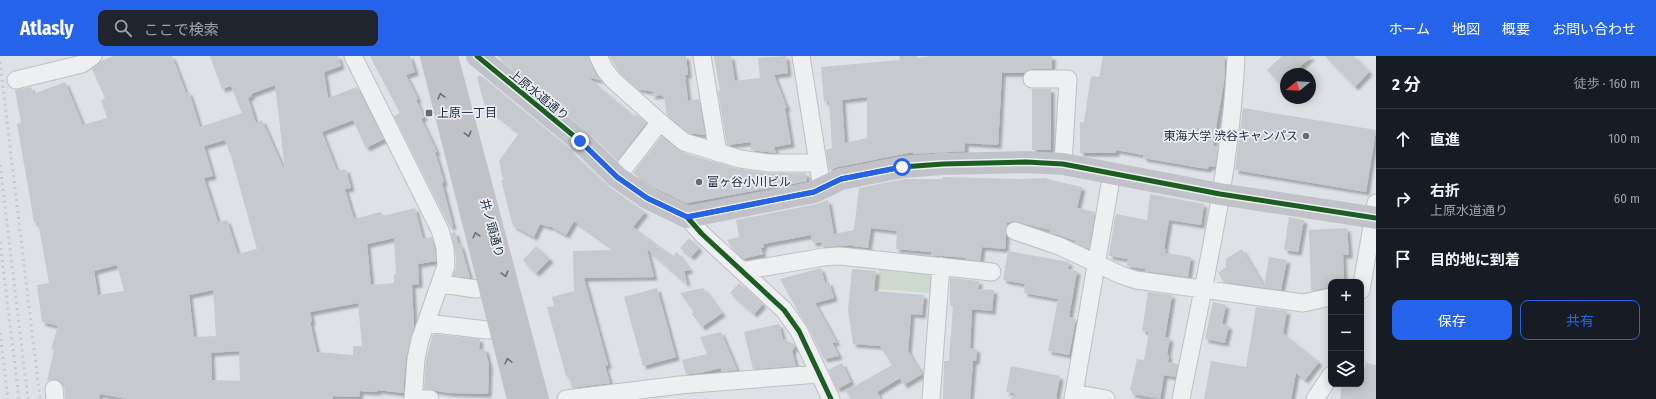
<!DOCTYPE html>
<html lang="ja">
<head>
<meta charset="utf-8">
<style>
	body { margin:0; font-family:"Fira Sans Condensed","Noto Sans JP",sans-serif; background:#20242c; color:#f1f3f6 }
	.controls { position:absolute; right:12px; bottom:12px; display:grid; overflow:hidden; border-radius:8px; box-shadow:0 2px 10px #0003 }
	.controls button { width:36px; height:36px; display:grid; place-items:center; padding:0; border:0; border-bottom:1px solid #363941; background:#171b24; color:#f1f3f6; font:20px sans-serif }
	.compass { position:absolute; left:1280px; top:12px; width:36px; height:36px; border-radius:50%; background:#171b24; box-shadow:0 2px 10px #0003; rotate:252deg }
	.stop { position:absolute; width:12px; height:12px; margin:-9px; border:3px solid #2563eb; border-radius:50%; background:#fff }
	.stop.end { background:#2563eb; border-color:#fff; box-shadow:0 1px 4px #0008 }
	.list { margin:0; padding:0; list-style:none }
	h2 { display:flex; justify-content:space-between; align-items:center; height:52px; margin:0; padding:0 16px; font-size:17px }
	h2 small { font-size:13px; font-weight:400; color:#9ea1a6 }
	.list li { display:grid; grid-template-columns:26px 1fr auto; gap:12px; align-items:center; box-sizing:border-box; height:60px; padding:0 16px; border-top:1px solid #363941 }
	.list b { display:block; font-size:15px; white-space:nowrap }
	.list p { margin:0; font-size:13px; white-space:nowrap; color:#9ea1a6 }
	.list em { font-size:13px; font-style:normal; color:#9ea1a6 }
	.actions { display:flex; gap:8px; padding:12px 16px }
	.actions a { flex:1; padding:9px 0; border:1px solid #2563eb; border-radius:8px; text-align:center; font-size:14px; color:#2563eb }
	.actions .main { background:#2563eb; color:#fff }
	.icon { flex:none; width:22px; height:22px; fill:none; stroke:currentColor; stroke-width:2; stroke-linecap:round; stroke-linejoin:round }
	.map { position:relative; flex:none; width:1376px; height:343px; overflow:hidden }
	header { display:flex; align-items:center; gap:24px; box-sizing:border-box; height:56px; padding:0 20px; background:#2563eb; color:#fff }
	header strong { font-size:19px }
	nav { display:flex; gap:22px; margin-inline-start:auto; font-size:14px }
	.search { width:280px; height:36px; background:#20242c; display:flex; align-items:center; gap:10px; box-sizing:border-box; padding:0 14px; border-radius:8px; color:#9ea1a6; font-size:15px }
	main { display:flex }
	aside { flex:1; background:#171b24 }
	.map>svg:first-child { display:block }
</style>
</head>
<body>
<header>
<strong>Atlasly</strong>
<div class="search"><svg class="icon" aria-label="search" viewBox="0 0 24 24"><circle cx="10" cy="10" r="6"/><path d="M15 15l6 6"/></svg>ここで検索</div>
<nav><a>ホーム</a><a>地図</a><a>概要</a><a>お問い合わせ</a></nav>
</header>
<main>
<div class="map">
<svg width="1376" height="343" viewBox="0 0 1376 343">
	<defs>
		<filter id="shadow"><feDropShadow dx="3.5" dy="3.5" stdDeviation="1" flood-color="#0004"/></filter>
	</defs>
	<rect width="100%" height="100%" fill="#dee1e5"/>
	<path fill="#ced9ce" d="M879,210L932,215L930,237L877,233Z"/>
	<path fill="#c6c9cd" fill-rule="evenodd" filter="url(#shadow)" d="M114,0H172L186,37L189,36L200,71L242,57L231,30L222,33L210,0H338L341,10L324,16L328,42L357,31L384,83L366,92L353,64L322,76L337,115L346,113L351,132L345,133L354,163L381,156L382,160L415,152L423,183L432,181L435,194L436,205L418,208L419,228L412,229L414,272L406,301L403,337L378,334L377,336L360,335L359,341L333,340V343H127L100,338L99,343H65L64,328L58,324L53,323L47,325L54,294L51,293L58,270L42,266L37,229L49,227L38,166L34,167L30,142L17,68L21,67L15,34L31,31L33,38L65,26L83,69L107,62L101,44L105,42L92,13L101,5ZM275,29L279,62L285,116L262,64L256,67L248,42L252,40L251,38ZM225,84L231,100L257,193L238,198L227,164L218,166L204,122L213,120L204,90ZM394,182L396,218H394V227L371,229L367,188ZM117,209L124,235L98,239L94,215ZM213,234L216,280L194,281L189,239ZM358,247L362,290H353V299L317,296L310,266H312L310,256ZM239,295L240,325L212,324L211,297Z
		M370,0H410L415,16L406,19L418,43L416,44L424,61L421,63L437,96H435L444,126L442,127L453,170L450,171L394,60L400,57Z
		M497,0H588L596,19L601,24L589,22L634,60L636,58L646,67L618,104L588,75Z
		M609,0H686L688,19H685L688,45L699,43L705,79L689,77L667,59L664,41H662V39L650,40L654,36L638,33L620,17Z
		M714,0H731L735,25L760,22L758,2L786,0L788,17L774,19L787,52H785L791,88L774,91L776,97L751,94V86L727,89L718,35H720Z
		M899,0H917V2L931,0H1052V13H1032L1024,17H1002L998,89L965,87V95L913,98V96L838,111L829,114L826,94L832,92L829,45L824,46L821,11L900,4ZM867,41V82L845,87L842,44Z
		M1103,0H1225L1224,26L1213,90L1218,91L1215,111L1209,110L1208,113L1195,111L1143,102V99L1116,94V97H1080V66H1084L1091,20L1099,21Z
		M1282,0H1312L1292,18H1286V24L1281,29L1267,14Z
		M1325,0H1354L1369,16L1355,31Z
		M480,19L570,93L569,94L608,130L645,156L633,171L673,200L677,196L690,214L684,215L687,228L647,193L654,221L584,222L608,309L605,310L610,327L572,332L569,320H566L547,251L554,250L552,241L574,235L573,195L615,194L574,165L566,179L550,170L549,171L540,168L534,181L513,170L501,124L503,123L499,105L519,77L485,50L477,22Z
		M1032,33H1051V94H1032Z
		M1243,52L1376,74L1366,136L1235,114Z
		M662,80L684,97L739,113L769,117H806L807,125L687,147L653,131L633,117Z
		M943,121L1023,123L1047,122V123L1082,131L1077,152L1095,156L1089,193L1075,187L1076,185L1050,176V174L1013,165L1007,167L1005,193L982,191L980,205L965,203L968,202L931,199L932,196L896,193L897,175L871,172L868,192L854,190L855,189L822,191L821,186L813,187L811,179L763,188L764,192H761L763,198L743,203L732,192L727,184L739,181L736,164L817,148L828,144L834,178L854,174L859,132L904,123H943Z
		M1150,138L1204,148L1201,169L1169,164L1164,193H1166L1165,197L1191,201L1188,221L1145,215V213L1127,210L1128,203L1109,200L1115,161L1116,158L1147,164Z
		M1289,161L1304,164L1298,196L1284,194Z
		M1347,172L1349,199H1343L1344,226H1331V231L1311,235L1309,174Z
		M455,176L459,190L460,187L470,222L453,220L456,213V201L451,177Z
		M689,182L699,192L691,201L680,192Z
		M536,190L550,203L536,217L523,204Z
		M1242,193L1264,230L1269,201L1287,204L1281,234L1224,226L1218,217L1226,211V203Z
		M1008,195L1069,206L1068,213L1077,215L1069,261L1076,263L1069,299L1048,295L1058,243L1024,237L1025,228L1003,224Z
		M821,212L825,227L829,226L834,242L815,247L837,287L832,286L839,300L824,303L808,271L799,257L780,223Z
		M852,213L876,215L874,235L924,239L922,259L911,258L908,295L922,318L904,329L900,322L877,336L881,343H851L846,335L892,309L880,290L853,288L848,254Z
		M950,222L979,225L978,233L994,234L992,255L972,253L970,292L977,293L976,305H973L970,343H943L944,305H949L951,278L953,250H950Z
		M739,227L763,248L754,258L730,237Z
		M657,232L676,301L643,310L624,241Z
		M703,232L722,257L702,271L692,258L694,256L680,237Z
		M1148,236L1172,239L1165,281L1170,282L1167,299H1169L1168,306L1178,308L1175,321L1164,319L1160,343L1132,338V335L1130,334L1137,303L1144,304L1149,276L1142,275Z
		M1213,246L1226,249L1222,268L1229,270L1225,287L1205,283Z
		M1256,251L1287,255L1283,277L1319,306L1305,324L1296,317L1291,343H1204L1211,305L1246,311Z
		M779,268L783,283L794,288L795,290L792,295L796,310L753,313L744,276Z
		M721,276L737,314L722,316L721,312L700,317L686,318L682,304L707,298L700,281Z
		M433,278L480,283L479,293H485L489,309L488,338L450,337L424,333L426,304Z
		M842,307L851,326L837,333L828,314Z
		M1366,307L1376,309V343H1340L1342,328H1361V314H1364Z
		M1011,310L1060,320L1056,343H1012L1014,337L1006,336Z"/>
	<g fill="none" stroke-linecap="round" stroke-linejoin="round">
		<g stroke="#bcbfc3" stroke-width="19">
			<path id="street" d="M353,0L440,174L445,192L446,210L420,284L416,303L413,343
				M598,0L605,14L613,24L660,66L684,86L740,103L769,107H818
				M702,0L718,97
				M801,0L822,132
				M1032,23H1068L1063,108
				M16,24L82,8L93,0
				M617,121L660,66
				M687,161L702,178L784,254L799,275L831,343
				M1015,175L1059,190L1121,219L1136,224L1303,247L1331,241
				M742,215L824,201L840,200L992,216
				M441,228L476,233L489,230
				M1361,234L1376,147
				M426,267L487,274L500,272
				M54,333L55,343
				M1074,337L1106,343
				M413,342L430,343
				M566,343L680,329L819,318
				M931,343L941,210
				M1073,343L1112,117
				M1181,343C1203,230 1231,116 1236,0
				M1315,343L1331,319"/>
		</g>
		<use href="#street" stroke="#eeeff1" stroke-width="17"/>
		<path stroke="#c0c2c8" stroke-width="22" d="M431,0L518,343
			M447,0L538,343
			M477,0L580,85L617,121L647,142L687,161L814,136L841,123L902,111L943,108L1026,106L1063,108L1220,138L1376,162"/>
		<path stroke="#c7c9cc" stroke-width="3" stroke-dasharray="2 4" stroke-linecap="butt" d="M0,6L40,343
			M0,109L28,343
			M0,186L19,343
			M0,277L8,343"/>
		<g stroke="#ebeff5" stroke-width="8">
			<path id="cycleway" d="M477,0L580,85L617,121L647,142L687,161L702,178L784,254L799,275L831,343
				M687,161L814,136L841,123L902,111L943,108L1026,106L1063,108L1220,138L1376,162"/>
		</g>
		<use href="#cycleway" stroke="#1b5e20" stroke-width="5"/>
	</g>
	<defs><path id="oneway-chevron" d="M-2-3.5L2.5 0L-2 3.5" fill="none" stroke-width="1.6" stroke-linecap="round" stroke-linejoin="round"/></defs>
	<g stroke="#6a707d">
		<use href="#oneway-chevron" transform="translate(441 40) rotate(-104)"/>
		<use href="#oneway-chevron" transform="translate(468 78) rotate(75)"/>
		<use href="#oneway-chevron" transform="translate(476 179) rotate(-104)"/>
		<use href="#oneway-chevron" transform="translate(505 218) rotate(75)"/>
		<use href="#oneway-chevron" transform="translate(508 305) rotate(-104)"/>
	</g>
	<g fill="none" stroke-linecap="round" stroke-linejoin="round">
		<path stroke="#2563eb" stroke-width="5" d="M580,85L617,121L647,142L687,161L814,136L841,123L902,111"/>
	</g>
	<g fill="#656c79" stroke="#ebeff5" stroke-width="1.5">
		<rect x="425" y="53" width="8" height="8" rx="2"/>
		<circle cx="1306" cy="80" r="4"/>
		<circle cx="699" cy="126" r="4"/>
	</g>
	<g text-anchor="middle" stroke-width="3.5" stroke-linejoin="round" paint-order="stroke">
		<g font-size="12" fill="#242d3f" stroke="#ebeff5">
			<text transform="translate(539 39) rotate(39)" y="4">上原水道通り</text>
			<text transform="translate(492 172) rotate(75)" y="4">井ノ頭通り</text>
		</g>
		<g font-size="12" fill="#242d3f" stroke="#ebeff5" text-anchor="start">
			<text x="437" y="61">上原一丁目</text>
			<text x="1298" y="84" text-anchor="end">東海大学 渋谷キャンパス</text>
			<text x="707" y="130">富ヶ谷小川ビル</text>
		</g>
	</g>
</svg>
<div class="controls">
<button>+</button>
<button>−</button>
<button><svg class="icon" aria-label="layers" viewBox="0 0 24 24"><path d="M12 4l9 5-9 5-9-5zM3 14l9 5 9-5"/></svg></button>
</div>
<svg class="compass" viewBox="-18 -18 36 36"><path d="M0-13l5 13h-10z" fill="#e53935"/><path d="M0 13l5-13h-10z" fill="#9ea1a6"/></svg>
<div class="stop" style="left:902px;top:111px"></div>
<div class="stop end" style="left:580px;top:85px"></div>
</div>
<aside>
<h2>2 分<small>徒歩 · 160 m</small></h2>
<ul class="list">
<li><svg class="icon" aria-label="ahead" viewBox="0 0 24 24"><path d="M12 20V5M6 11l6-6 6 6"/></svg><div><b>直進</b></div><em>100 m</em></li>
<li><svg class="icon" aria-label="right" viewBox="0 0 24 24"><path d="M7 20v-9h11M14 6l5 5-5 5"/></svg><div><b>右折</b><p>上原水道通り</p></div><em>60 m</em></li>
<li><svg class="icon" aria-label="arrive" viewBox="0 0 24 24"><path d="M6 21V4h12l-3 4 3 4H6"/></svg><div><b>目的地に到着</b></div></li>
</ul>
<div class="actions"><a class="main">保存</a><a>共有</a></div>
</aside>
</main>
</body>
</html>
